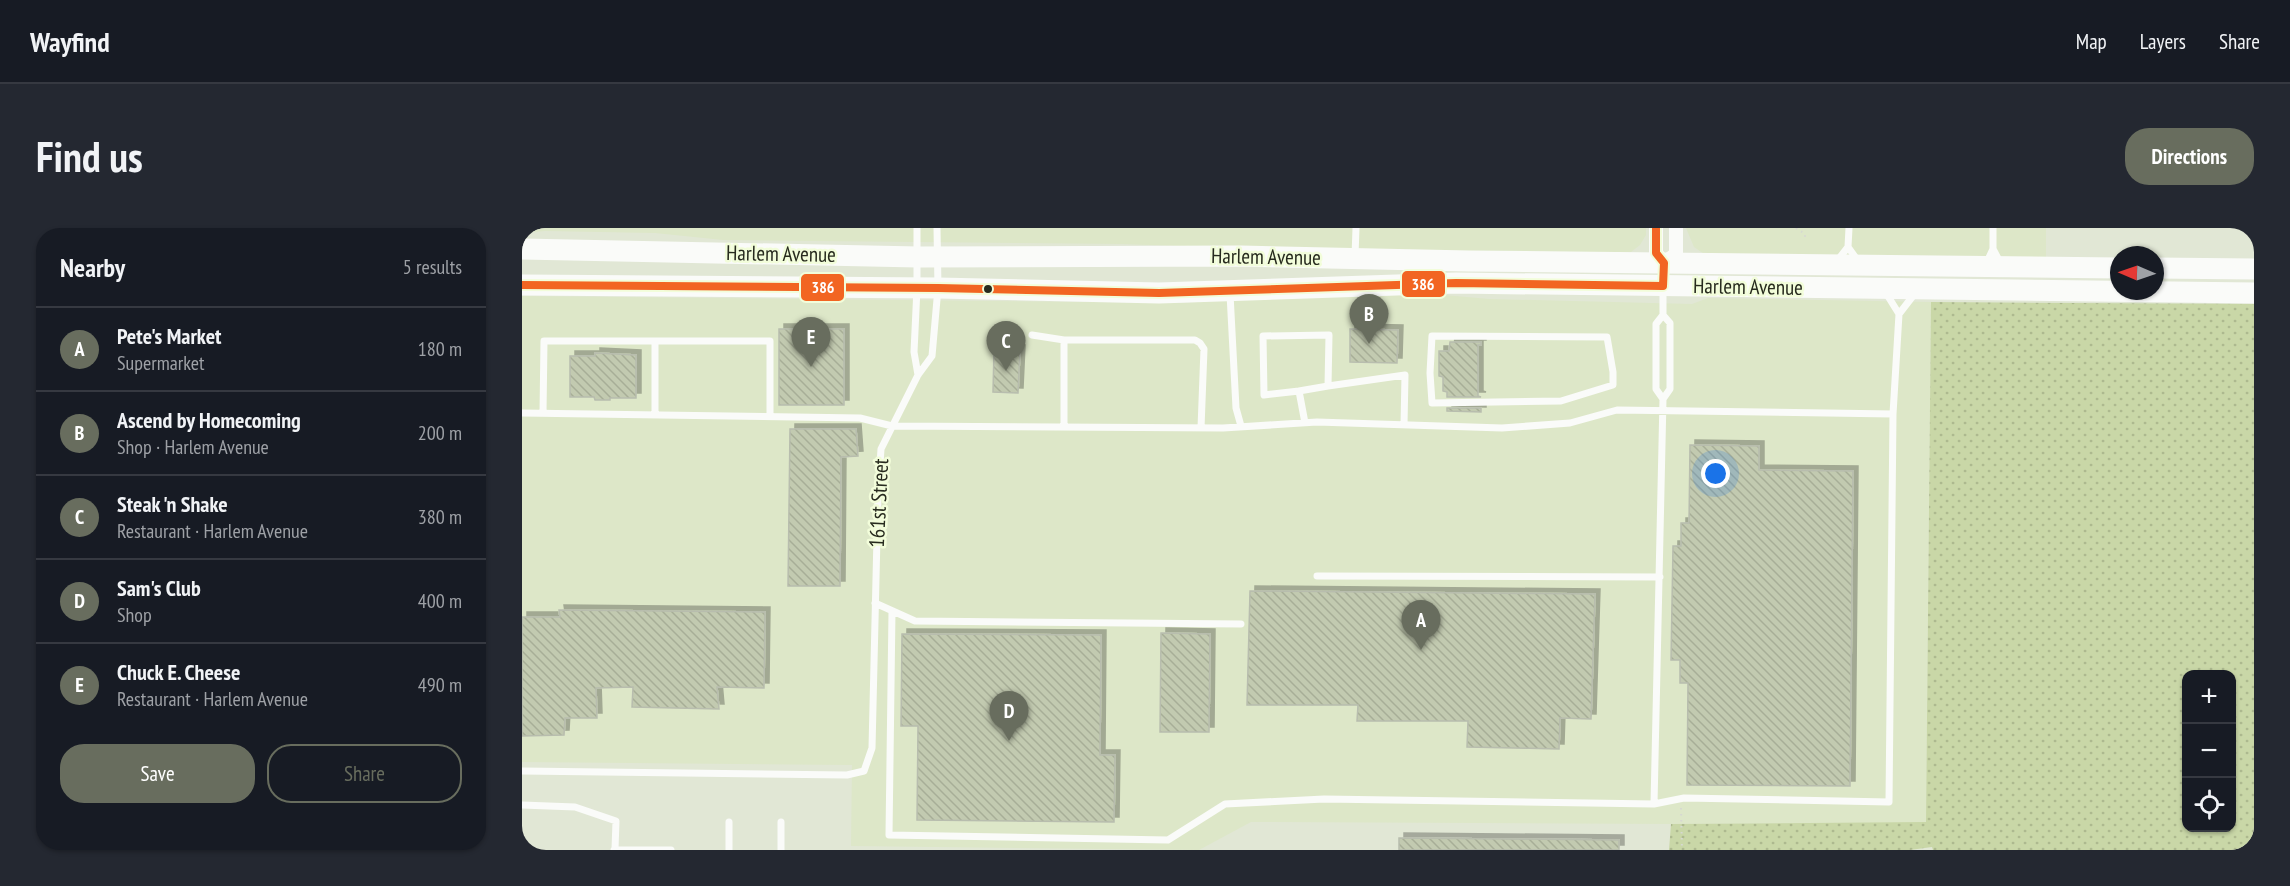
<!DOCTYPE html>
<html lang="en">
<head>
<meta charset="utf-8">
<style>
	body { margin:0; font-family:"PT Sans Narrow",sans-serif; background:#242831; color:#f1f3f6 }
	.controls { position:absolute; right:18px; bottom:18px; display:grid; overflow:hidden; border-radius:12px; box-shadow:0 2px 4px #0004 }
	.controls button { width:54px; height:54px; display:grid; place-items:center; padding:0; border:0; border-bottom:2px solid #363941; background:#171b24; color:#f1f3f6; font:30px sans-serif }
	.compass { position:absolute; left:1588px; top:18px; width:54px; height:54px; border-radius:50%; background:#171b24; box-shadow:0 2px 4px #0004; rotate:272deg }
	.you { position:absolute; left:1194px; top:246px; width:21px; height:21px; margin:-15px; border:4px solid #fff; border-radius:50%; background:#1a73e8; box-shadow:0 0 0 9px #1a73e833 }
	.badge { display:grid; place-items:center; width:39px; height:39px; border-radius:50%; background:#686d5e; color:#fff; font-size:20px; font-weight:700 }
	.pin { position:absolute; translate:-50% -50px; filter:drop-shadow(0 2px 3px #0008) }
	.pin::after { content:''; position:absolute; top:32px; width:21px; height:18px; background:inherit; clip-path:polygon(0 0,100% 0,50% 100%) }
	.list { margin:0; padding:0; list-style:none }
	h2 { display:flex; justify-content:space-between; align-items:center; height:78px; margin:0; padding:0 24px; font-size:26px }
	h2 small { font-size:20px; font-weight:400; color:#9ea1a6 }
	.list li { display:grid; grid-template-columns:39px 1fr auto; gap:18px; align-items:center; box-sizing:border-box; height:84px; padding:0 24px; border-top:2px solid #363941 }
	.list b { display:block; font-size:22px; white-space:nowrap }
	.list p { margin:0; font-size:20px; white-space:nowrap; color:#9ea1a6 }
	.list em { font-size:20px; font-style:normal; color:#9ea1a6 }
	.actions { display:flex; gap:12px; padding:18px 24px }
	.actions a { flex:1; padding:14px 0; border:2px solid #686d5e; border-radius:24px; text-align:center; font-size:21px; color:#686d5e }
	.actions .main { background:#686d5e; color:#fff }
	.icon { flex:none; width:33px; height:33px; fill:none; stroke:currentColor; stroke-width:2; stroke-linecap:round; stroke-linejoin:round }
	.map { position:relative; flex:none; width:1732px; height:622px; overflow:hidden; border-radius:24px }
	header { display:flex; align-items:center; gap:36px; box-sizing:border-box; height:84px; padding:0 30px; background:#171b24; border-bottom:2px solid #363941 }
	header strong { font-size:28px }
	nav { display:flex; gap:33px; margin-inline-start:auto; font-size:21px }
	.intro { display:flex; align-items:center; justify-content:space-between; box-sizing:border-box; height:144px; padding:0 36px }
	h1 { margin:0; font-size:42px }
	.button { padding:15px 27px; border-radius:24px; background:#686d5e; color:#fff; font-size:21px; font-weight:700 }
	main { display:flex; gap:36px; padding:0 36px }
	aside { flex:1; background:#171b24; border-radius:24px; box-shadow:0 2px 4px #0004 }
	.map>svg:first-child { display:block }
</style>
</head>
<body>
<header>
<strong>Wayfind</strong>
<nav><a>Map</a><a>Layers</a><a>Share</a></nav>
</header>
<div class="intro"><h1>Find us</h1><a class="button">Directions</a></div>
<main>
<aside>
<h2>Nearby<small>5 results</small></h2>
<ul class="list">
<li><span class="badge">A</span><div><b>Pete's Market</b><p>Supermarket</p></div><em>180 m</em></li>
<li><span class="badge">B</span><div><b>Ascend by Homecoming</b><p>Shop · Harlem Avenue</p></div><em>200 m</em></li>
<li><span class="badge">C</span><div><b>Steak 'n Shake</b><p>Restaurant · Harlem Avenue</p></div><em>380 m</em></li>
<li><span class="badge">D</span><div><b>Sam's Club</b><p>Shop</p></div><em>400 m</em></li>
<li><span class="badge">E</span><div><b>Chuck E. Cheese</b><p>Restaurant · Harlem Avenue</p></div><em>490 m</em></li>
</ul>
<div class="actions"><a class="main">Save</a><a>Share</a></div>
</aside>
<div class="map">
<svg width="1732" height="622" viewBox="0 0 1732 622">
	<defs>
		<pattern id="grass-dots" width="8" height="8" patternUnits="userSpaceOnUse" patternTransform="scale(1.5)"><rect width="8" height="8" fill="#c9d7a7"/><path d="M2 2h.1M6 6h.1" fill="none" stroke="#adb98f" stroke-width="1.8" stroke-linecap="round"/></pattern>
		<pattern id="building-back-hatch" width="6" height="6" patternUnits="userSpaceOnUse" patternTransform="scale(1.5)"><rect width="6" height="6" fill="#c2cab0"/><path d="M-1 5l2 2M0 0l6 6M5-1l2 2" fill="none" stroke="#a7ae97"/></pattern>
		<filter id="shadow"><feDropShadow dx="5" dy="-5" stdDeviation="0" flood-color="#0004"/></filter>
	</defs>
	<rect width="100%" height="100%" fill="#e1e7d5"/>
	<path fill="#dde7c8" d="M0,0H1124V7L1118,17L1109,24H813L601,16L201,12L133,5L23,3L0,5Z
		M1164,0H1524V32L1185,28L1172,19Z
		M876,67H922L967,71L1170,76L1186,70L1409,74L1404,595L1149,596L729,594L677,622L329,618L330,537L0,534V68L659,75L771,68Z"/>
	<path fill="url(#grass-dots)" fill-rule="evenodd" d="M1409,74L1732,76V622H1411L1410,619L1388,622H1147L1149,596L1404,594ZM1664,446H1710V600H1664Z"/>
	<path fill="url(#building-back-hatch)" stroke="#b8bdae" stroke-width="1.5" filter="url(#shadow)" d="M257,101H322V177H257Z
		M828,101L876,102L875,135L828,134Z
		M928,114H959V117H956V168L959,169H925V164L921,163V149L917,148V123H927Z
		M472,122H498L496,165L471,164Z
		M73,125L114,127V170H88V172H73L72,169H48V128H73Z
		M925,180H959V184L925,183Z
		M268,201H334L336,228L319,229L318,358H266Z
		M1168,217L1237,218V242L1331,243L1328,558L1165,557L1166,455H1158V432H1149L1151,318H1159V295H1167Z
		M728,363L1073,366L1069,491L1038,490L1037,521L945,519L946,493H835L836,477H725Z
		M37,382L243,384L242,460L195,459L197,481L110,479L111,459L74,460L75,490H43L42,507L0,508V389H38Z
		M639,405L688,406L687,504H638Z
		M380,406L579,407L578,527H593L592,594L395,592L396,498H379Z
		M877,610L1097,612V622H877Z"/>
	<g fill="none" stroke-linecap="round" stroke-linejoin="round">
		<path stroke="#d6d8d2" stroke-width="2" stroke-dasharray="1.5 4.5" stroke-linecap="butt" d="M1274,0L1283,6V11
			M1159,580L1160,622"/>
		<path stroke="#fafbf9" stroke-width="7" d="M395,0V60L392,124L396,147
			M1471,0V21
			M1326,19L1327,0
			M833,28L834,0
			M1315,33L1326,19L1336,33
			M1464,36L1471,21L1479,36
			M1364,65L1377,86L1394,64
			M708,66L714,180L719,198
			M510,107L542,112
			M910,108L1085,109L1091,144V157L1039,173L910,175L908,145Z
			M777,163L806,158
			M1141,171L1134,161V96L1141,87
			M0,185L338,190L370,198L701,200L795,194L980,200L1048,195L1095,182L1371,186L1367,574L1162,570L1132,576L802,571L703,576L646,612L367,607L370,383
			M21,185L22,113H248V188
			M133,186V113
			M1371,186L1377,86
			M783,195L777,163L742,167L741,108L807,107L806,158L883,147L882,197
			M542,199V112H673L678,115L682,121L679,200
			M795,348L1138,349
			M353,375L393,393L719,396
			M0,543L325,547L342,543L350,520L356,266L359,221L396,147L410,128L416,60L415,0
			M1132,576L1141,171L1148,161V95L1141,87V61
			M0,577L53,579L94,593L93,621
			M207,594V622
			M259,594V622
			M92,622H149"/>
		<path stroke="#fafbf9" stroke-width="14" d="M1134,0V25L1142,35V40
			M1142,35L1154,26V0"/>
		<path stroke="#fafbf9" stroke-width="21" d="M0,21L396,29L719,28L947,33L1597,40
			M1633,40L1732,41
			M0,57L416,60L637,65L934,55L1732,65"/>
		<g stroke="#f2fdda" stroke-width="12">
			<path id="bus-1" d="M0,57L416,60L637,65L934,55L1141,58L1142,35L1134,25V0"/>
		</g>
		<use href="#bus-1" stroke="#f26522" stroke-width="8"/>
	</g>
	<circle fill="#272b1e" stroke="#f2fdda" stroke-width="2" cx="466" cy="61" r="5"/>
	<g text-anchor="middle" stroke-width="5" stroke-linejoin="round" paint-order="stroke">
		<g font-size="21" fill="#272b1e" stroke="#f2fdda">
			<text transform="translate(259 26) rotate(1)" y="7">Harlem Avenue</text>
			<text transform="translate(744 29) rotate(1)" y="7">Harlem Avenue</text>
			<text transform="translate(1226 59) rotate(1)" y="7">Harlem Avenue</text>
			<text transform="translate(357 275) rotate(-87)" y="7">161st Street</text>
		</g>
	</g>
	<g stroke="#f2fdda" stroke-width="2">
		<rect x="879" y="42" width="45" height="28" rx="6" fill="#f26522"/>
		<rect x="278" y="45" width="45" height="29" rx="6" fill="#f26522"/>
	</g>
	<g font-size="16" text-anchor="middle" font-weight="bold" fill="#fff">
		<text x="901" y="62">386</text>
		<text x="301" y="65">386</text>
	</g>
</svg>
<div class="controls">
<button>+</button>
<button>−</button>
<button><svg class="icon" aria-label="locate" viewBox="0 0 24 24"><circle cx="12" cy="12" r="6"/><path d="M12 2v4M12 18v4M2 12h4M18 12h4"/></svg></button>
</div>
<svg class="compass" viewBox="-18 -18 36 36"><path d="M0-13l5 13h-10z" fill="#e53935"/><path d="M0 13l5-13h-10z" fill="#9ea1a6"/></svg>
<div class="you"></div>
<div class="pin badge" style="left:899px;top:422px">A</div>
<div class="pin badge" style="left:847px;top:116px">B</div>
<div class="pin badge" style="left:484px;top:143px">C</div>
<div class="pin badge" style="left:487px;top:513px">D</div>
<div class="pin badge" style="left:289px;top:139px">E</div>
</div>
</main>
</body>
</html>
